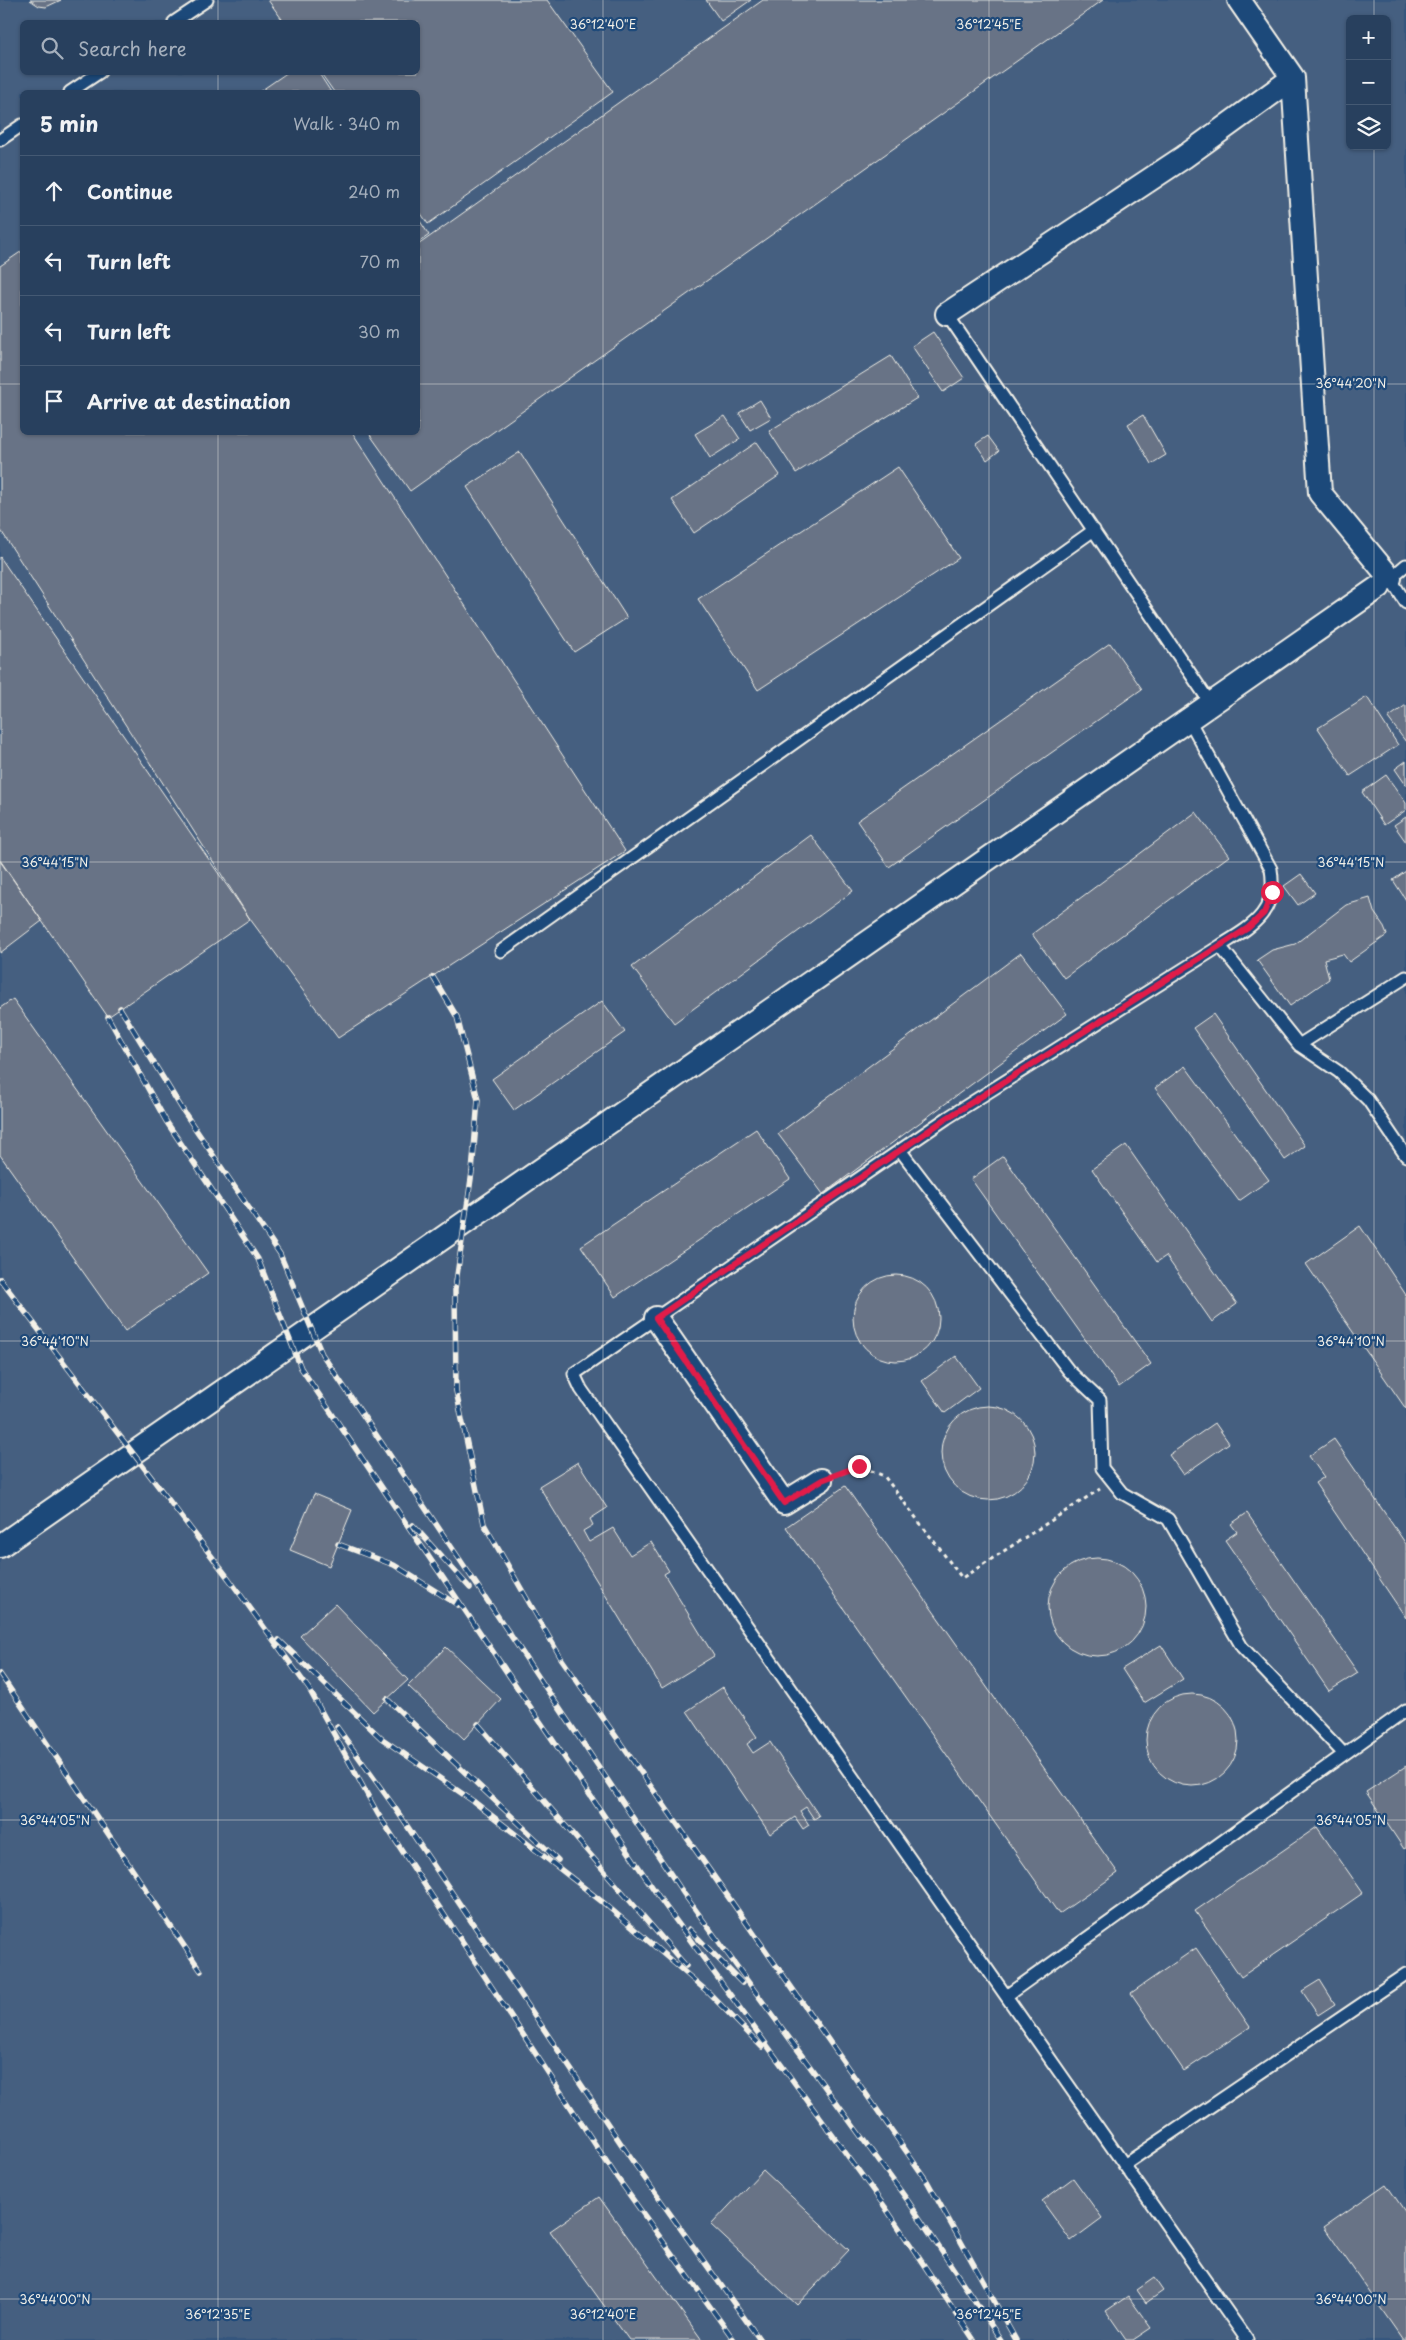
<!DOCTYPE html>
<html lang="en">
<head>
<meta charset="utf-8">
<style>
	body { margin:0; font-family:"Playpen Sans",sans-serif; background:#344b67; color:#f1f3f6 }
	.controls { position:absolute; right:15px; top:15px; display:grid; overflow:hidden; border-radius:8px; box-shadow:0 1px 4px #0004 }
	.controls button { width:45px; height:45px; display:grid; place-items:center; padding:0; border:0; border-bottom:1px solid #445973; background:#28405e; color:#f1f3f6; font:25px sans-serif }
	.stop { position:absolute; width:15px; height:15px; margin:-11px; border:4px solid #e11d48; border-radius:50%; background:#fff }
	.stop.end { background:#e11d48; border-color:#fff; box-shadow:0 1px 5px #0008 }
	.list { margin:0; padding:0; list-style:none }
	h2 { display:flex; justify-content:space-between; align-items:center; height:65px; margin:0; padding:0 20px; font-size:21px }
	h2 small { font-size:16px; font-weight:400; color:#a5afbc }
	.list li { display:grid; grid-template-columns:32px 1fr auto; gap:15px; align-items:center; box-sizing:border-box; height:70px; padding:0 20px; border-top:1px solid #445973 }
	.list b { display:block; font-size:19px; white-space:nowrap }
	.list em { font-size:16px; font-style:normal; color:#a5afbc }
	.icon { flex:none; width:28px; height:28px; fill:none; stroke:currentColor; stroke-width:2; stroke-linecap:round; stroke-linejoin:round }
	.map { position:relative; flex:none; width:1406px; height:2340px; overflow:hidden }
	.search { position:absolute; background:#28405e; box-shadow:0 1px 4px #0004; left:20px; top:20px; width:400px; height:55px; display:flex; align-items:center; gap:12px; box-sizing:border-box; padding:0 18px; border-radius:8px; color:#a5afbc; font-size:19px }
	.panel { position:absolute; background:#28405e; box-shadow:0 1px 4px #0004; left:20px; top:90px; width:400px; height:345px; border-radius:8px }
	.map>svg:first-child { display:block }
</style>
</head>
<body>
<div class="map">
<svg width="1406" height="2340" viewBox="0 0 1406 2340">
	<rect width="100%" height="100%" fill="#35567e"/>
	<filter id="ink" filterUnits="userSpaceOnUse"><feTurbulence type="fractalNoise" baseFrequency=".02" numOctaves="2"/><feDisplacementMap in="SourceGraphic" scale="10" xChannelSelector="R" yChannelSelector="G"/><feConvolveMatrix kernelMatrix="1 2 1 2 8 2 1 2 1" color-interpolation-filters="sRGB"/></filter>
	<g filter="url(#ink)">
		<path fill="#445f80" fill-rule="evenodd" d="M0,0H1406V2340H0ZM1350,19H1387V146H1350ZM22,22H418V72H22ZM22,92H418V432H22Z"/>
		<path fill="#677386" stroke="#f4f1e8" d="M30,0H61L46,7L39,6Z
			M268,0H547L613,92L428,224L418,209V92H334L320,72H418V22H284Z
			M706,0H751L721,21Z
			M763,0H1103L410,491L368,432H418V245Z
			M288,72H318L331,92H259Z
			M418,218L429,235L418,243Z
			M22,251V432H352L625,851L338,1038L250,919L0,529V266Z
			M933,332L964,378L943,392L912,346Z
			M891,356L917,398L796,473L769,431Z
			M760,400L771,418L750,430L739,413Z
			M1143,415L1166,455L1151,464L1128,424Z
			M725,416L740,439L710,458L695,434Z
			M988,436L999,451L987,460L976,444Z
			M757,442L780,475L694,533L672,500Z
			M520,452L627,618L574,652L467,487Z
			M898,467L959,558L758,690L698,599Z
			M0,557L250,919L108,1017L0,860Z
			M1110,643L1142,689L889,867L857,821Z
			M1367,697L1398,745L1350,776L1318,728Z
			M1406,705V742L1388,718Z
			M1406,761V785L1395,769Z
			M1386,775L1406,803V810L1384,825L1362,792Z
			M1196,812L1229,856L1064,978L1032,934Z
			M1406,817V842L1394,825Z
			M811,835L853,891L674,1023L632,967Z
			M0,861L42,921L0,953Z
			M1406,871V900L1393,880Z
			M1301,874L1315,893L1298,905L1284,886Z
			M1370,898L1374,912L1383,925L1387,935L1349,962L1343,954L1324,959L1329,979L1290,1006L1257,960L1272,950L1295,944L1346,905Z
			M1021,953L1067,1014L823,1194L778,1134Z
			M13,999L208,1273L125,1331L0,1155V1008Z
			M602,1001L625,1032L514,1110L492,1079Z
			M1213,1014L1305,1146L1285,1160L1193,1028Z
			M1185,1066L1269,1180L1239,1201L1155,1088Z
			M756,1129L790,1179L615,1297L581,1246Z
			M1126,1145L1237,1304L1212,1322L1166,1256L1157,1262L1092,1169Z
			M1003,1156L1151,1364L1119,1387L971,1179Z
			M1360,1226L1406,1295V1409L1306,1264Z
			M853 1318a43 43 0 1 1 86 0a43 43 0 1 1-86 0Z
			M956,1356L979,1388L945,1413L922,1381Z
			M941 1453a47 47 0 1 1 94 0a47 47 0 1 1-94 0Z
			M1215,1423L1229,1443L1183,1475L1169,1455Z
			M1334,1439L1406,1544V1618L1315,1483L1324,1477L1309,1456Z
			M578,1462L607,1508L590,1519L593,1525L583,1531L589,1542L613,1528L630,1555L651,1542L669,1571L664,1574L714,1656L662,1688L539,1486Z
			M845,1486L1118,1873L1059,1914L786,1527Z
			M314,1494L352,1510L329,1566L290,1550Z
			M1247,1513L1358,1673L1329,1691L1225,1540L1237,1532L1231,1524Z
			M1048 1607a49 49 0 1 1 98 0a49 49 0 1 1-98 0Z
			M335,1604L408,1680L373,1712L300,1636Z
			M1161,1645L1183,1679L1144,1703L1122,1669Z
			M446,1647L501,1699L464,1739L408,1686Z
			M723,1687L757,1737L747,1744L753,1753L770,1742L819,1816L814,1819L806,1807L800,1811L809,1825L803,1829L795,1817L770,1834L687,1711Z
			M1146 1740a46 46 0 1 1 92 0a46 46 0 1 1-92 0Z
			M1406,1766V1848L1404,1849L1366,1792Z
			M1317,1827L1363,1893L1241,1977L1195,1911Z
			M1196,1948L1250,2027L1184,2071L1131,1993Z
			M1320,1980L1335,2004L1318,2015L1302,1991Z
			M763,2170L849,2250L797,2305L711,2225Z
			M1073,2178L1102,2218L1071,2241L1042,2201Z
			M1386,2184L1406,2213V2340H1403L1324,2227Z
			M599,2197L702,2340H629L550,2231Z
			M1154,2278L1163,2291L1146,2303L1137,2290Z
			M1128,2296L1151,2328L1133,2340H1126L1106,2311Z"/>
		<g fill="none" stroke-linecap="round" stroke-linejoin="round">
			<g stroke="#f4f1e8" stroke-width="15">
				<path id="lane" d="M174,22L207,0
					M70,92L100,72
					M0,140L22,125
					M947,314L1211,704
					M1390,578L1406,603
					M1387,581L1406,565
					M1189,720L1271,869C1278,913 1252,926 1220,946
					M501,951L1094,530
					M1299,1045L1339,1072L1368,1100L1406,1156
					M900,1150L1069,1371L1100,1400L1102,1468L1122,1493L1168,1519L1242,1647L1344,1754
					M1006,1996L1406,1710
					M1124,2165L1406,1974
					M1247,2340L581,1389L574,1374L947,1118L1220,946L1299,1045L1406,977"/>
			</g>
			<g stroke="#f4f1e8" stroke-width="26">
				<path id="street" d="M1239,0L1293,78L1320,493L1390,578
					M947,314L1184,157L1293,78
					M656,1318L784,1503L821,1480
					M0,1546L1379,587"/>
			</g>
			<path stroke="#f4f1e8" stroke-width="3" stroke-dasharray="4 4" stroke-linecap="butt" d="M841,1473L859,1466L884,1476L962,1578L1100,1489"/>
			<use href="#lane" stroke="#1f4a7a" stroke-width="11"/>
			<use href="#street" stroke="#1f4a7a" stroke-width="22"/>
			<g stroke="#f4f1e8" stroke-width="5.5">
				<path id="rail" d="M433,977L457,1017L478,1100L472,1172L455,1289L456,1391L484,1524L561,1658L927,2181L1016,2340
					M120,1008L184,1112L280,1254L322,1354L684,1894L908,2201L1001,2340
					M108,1017L166,1121L258,1259L301,1368L661,1900L885,2207L974,2340
					M0,1279L229,1579L309,1689L378,1814L616,2176L734,2340
					M413,1525L470,1588
					M338,1544L394,1565L458,1605
					M279,1640L381,1738L473,1801L605,1904L709,1993L762,2047
					M0,1674L201,1971
					M387,1699L558,1860
					M478,1724L686,1966
					M337,1727L393,1805L636,2166L760,2340
					M689,1929L742,1983"/>
			</g>
			<use href="#rail" stroke="#1f4a7a" stroke-width="4" stroke-dasharray="11" stroke-linecap="butt"/>
		</g>
	</g>
	<g fill="none" stroke-linecap="round" stroke-linejoin="round" filter="url(#ink)">
		<path stroke="#e11d48" stroke-width="6" d="M859,1466L822,1480L784,1503L656,1318L947,1118L1248,928L1264,913L1272,892"/>
	</g>
	<path fill="none" stroke="#f4f1e8" stroke-width="1" stroke-opacity="0.45" d="M218,0V22M603,0V2340M989,0V2340M1374,0V19M218,72V92M1374,146V2340M0,384H22M418,384H1406M218,432V2340M0,862H1406M0,1341H1406M0,1820H1406M0,2299H1406"/>
	<g font-size="12" text-anchor="middle" fill="#f4f1e8" stroke="#1f4a7a" stroke-width="4.5" stroke-linejoin="round" paint-order="stroke">
		<text x="603" y="29">36°12'40"E</text>
		<text x="989" y="29">36°12'45"E</text>
		<text x="1351" y="388">36°44'20"N</text>
		<text x="55" y="867">36°44'15"N</text>
		<text x="1351" y="867">36°44'15"N</text>
		<text x="55" y="1346">36°44'10"N</text>
		<text x="1351" y="1346">36°44'10"N</text>
		<text x="55" y="1825">36°44'05"N</text>
		<text x="1351" y="1825">36°44'05"N</text>
		<text x="55" y="2304">36°44'00"N</text>
		<text x="1351" y="2304">36°44'00"N</text>
		<text x="218" y="2319">36°12'35"E</text>
		<text x="603" y="2319">36°12'40"E</text>
		<text x="989" y="2319">36°12'45"E</text>
	</g>
</svg>
<div class="controls">
<button>+</button>
<button>−</button>
<button><svg class="icon" aria-label="layers" viewBox="0 0 24 24"><path d="M12 4l9 5-9 5-9-5zM3 14l9 5 9-5"/></svg></button>
</div>
<div class="stop" style="left:1272px;top:892px"></div>
<div class="stop end" style="left:859px;top:1466px"></div>
<div class="search"><svg class="icon" aria-label="search" viewBox="0 0 24 24"><circle cx="10" cy="10" r="6"/><path d="M15 15l6 6"/></svg>Search here</div>
<section class="panel">
<h2>5 min<small>Walk · 340 m</small></h2>
<ul class="list">
<li><svg class="icon" aria-label="ahead" viewBox="0 0 24 24"><path d="M12 20V5M6 11l6-6 6 6"/></svg><div><b>Continue</b></div><em>240 m</em></li>
<li><svg class="icon" aria-label="left" viewBox="0 0 24 24"><path d="M17 20v-9H6M10 6l-5 5 5 5"/></svg><div><b>Turn left</b></div><em>70 m</em></li>
<li><svg class="icon" aria-label="left" viewBox="0 0 24 24"><path d="M17 20v-9H6M10 6l-5 5 5 5"/></svg><div><b>Turn left</b></div><em>30 m</em></li>
<li><svg class="icon" aria-label="arrive" viewBox="0 0 24 24"><path d="M6 21V4h12l-3 4 3 4H6"/></svg><div><b>Arrive at destination</b></div></li>
</ul>
</section>
</div>
</body>
</html>
